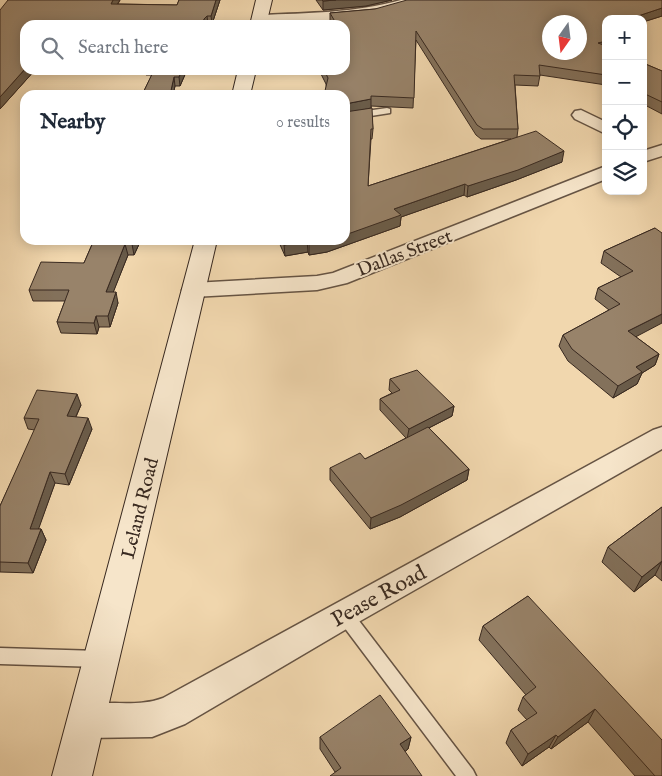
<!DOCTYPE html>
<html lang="en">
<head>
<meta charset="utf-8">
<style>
	body { margin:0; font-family:"IM FELL English",serif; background:#f2f2f3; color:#1f2937 }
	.controls { position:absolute; right:15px; top:15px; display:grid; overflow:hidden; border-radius:10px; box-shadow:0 2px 12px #0003 }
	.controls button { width:45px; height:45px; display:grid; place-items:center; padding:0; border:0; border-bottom:1px solid #e0e1e3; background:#fff; color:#1f2937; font:25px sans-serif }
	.compass { position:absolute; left:542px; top:15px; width:45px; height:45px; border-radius:50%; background:#fff; box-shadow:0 2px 12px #0003; rotate:194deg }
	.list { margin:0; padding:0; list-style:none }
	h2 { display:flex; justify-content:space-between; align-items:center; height:65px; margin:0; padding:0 20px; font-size:21px }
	h2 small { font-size:16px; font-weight:400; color:#747a83 }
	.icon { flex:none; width:28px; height:28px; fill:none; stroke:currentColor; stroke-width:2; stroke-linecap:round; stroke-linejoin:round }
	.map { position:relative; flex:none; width:662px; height:776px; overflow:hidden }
	.search { position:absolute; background:#fff; box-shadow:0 2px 12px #0003; left:20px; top:20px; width:330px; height:55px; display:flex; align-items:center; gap:12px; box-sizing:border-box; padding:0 18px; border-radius:15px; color:#747a83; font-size:19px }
	.panel { position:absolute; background:#fff; box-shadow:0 2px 12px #0003; left:20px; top:90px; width:330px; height:155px; border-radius:15px }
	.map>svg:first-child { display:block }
</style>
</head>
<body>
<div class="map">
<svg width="662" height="776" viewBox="0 0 662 776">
	<rect width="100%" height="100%" fill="#f1d7ae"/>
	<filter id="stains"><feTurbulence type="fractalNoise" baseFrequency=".004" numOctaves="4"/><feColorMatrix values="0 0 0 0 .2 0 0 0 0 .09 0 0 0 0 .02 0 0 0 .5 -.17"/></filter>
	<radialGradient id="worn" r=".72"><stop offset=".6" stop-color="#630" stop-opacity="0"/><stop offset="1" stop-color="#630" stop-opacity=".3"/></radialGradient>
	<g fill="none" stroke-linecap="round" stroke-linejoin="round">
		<g stroke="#665444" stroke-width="3">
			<path id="lane" d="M387,108L390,109V113L345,120V114Z
				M344,607L350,609L473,770L476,776H456L338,619L336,614L338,609Z
				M0,648L99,651L105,653L107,659L105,665L99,667L0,664Z"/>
		</g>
		<g stroke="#665444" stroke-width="3">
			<path id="street" d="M401,0H423L421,3L374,16L345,20L260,23L255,22L253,19L255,16L260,15C308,13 354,13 401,0Z
				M581,110L606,122V134L575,119L572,115L575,111Z
				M662,145V156L643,162V151Z
				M606,166V179L347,283L317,290L193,297L185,295L182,290L185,285L193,283L317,276L333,273Z
				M662,427V449L355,624L185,724L152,737L86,738L74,733L69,721L74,709C102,697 135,709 163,698L653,430Z"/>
		</g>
		<g stroke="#382920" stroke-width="2">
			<path id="secondary" d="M256,0H272L266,25H250Z
				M238,70H256L250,95H232Z
				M195,240H217L92,776H52Z"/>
		</g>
		<use href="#lane" fill="#f6e5ca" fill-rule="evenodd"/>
		<use href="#street" fill="#f6e5ca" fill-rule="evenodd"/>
		<use href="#secondary" fill="#f6e5ca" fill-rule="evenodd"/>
	</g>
	<path fill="#83715b" stroke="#382920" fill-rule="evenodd" d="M8,0H120L118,4L177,5L179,0H220L212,24H208L207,25H25V70H35L0,109Z
		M316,0H392L366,6L323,10Z
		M662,0V16L643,22V19H606V85L540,75L538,86L515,85L518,129L517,137L562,162L516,180L467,197L464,195L401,217L400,226L327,252L309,255L308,252L285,256L278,240H345L326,84L319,70H345V25H331L330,22V13L375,9ZM416,40L476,135L481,139H511L368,186L371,139H372L373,129L371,106L413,108Z
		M643,63L662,71V114L643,104Z
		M145,70H187L180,86H175L173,95H142L152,75H146Z
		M655,228L636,337L659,354L655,365L642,373L637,384L613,398L568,361L559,346L563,335L609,310L595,299L598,288L621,277L601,263L604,251Z
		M94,240H141L134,255H128L113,292L118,303L110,327H99L97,334L61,333L57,322L65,301H33L29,290L84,263Z
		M390,379L454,406L452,416L429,428L469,469L467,480L400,517L370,529L330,480V468L365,459L406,438L380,410V399L392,393L389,390Z
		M81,405L76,417L92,429L69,485L55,483L38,529H41L46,540L33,573L0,572V506L35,430L28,429L24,418Z
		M662,507V581L655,575L634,592L602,562L608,547Z
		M528,596L662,776H635L588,722L551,749L549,747L522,766L506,743L511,730L527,720L518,710L523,697L526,695L479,640L483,626Z
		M320,737H411L408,749L405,752L335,772L320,749Z"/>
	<path fill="#6a5c4a" stroke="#382920" d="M113,0H120L112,12L111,4Z
		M216,0H220L212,24L211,16Z
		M336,0H392L366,6L323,10V1Z
		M662,8V16L643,22V19H629Z
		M207,16L208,24L207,25H202L204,19Z
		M606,41V49L598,43Z
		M25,69V70H35L0,109V97Z
		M182,70H187L180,86L179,77Z
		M174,77L175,86L173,95H170Z
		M371,99V108L345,114V104Z
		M564,151L562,162L516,180L467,197L468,186Z
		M465,184L464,195L401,217L400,226L327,252L309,255V244L330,240H345V235L394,209Z
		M134,240H141L134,255L132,244Z
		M307,241L308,252L285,256L284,245Z
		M125,244L128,255L109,303L106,292Z
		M116,292L118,303L110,327L108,316Z
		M662,314V323L624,343L628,331Z
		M96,316L99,327L97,334L94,323Z
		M659,354L655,365L642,373L637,384L613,398L618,386L636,367Z
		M77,394L81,405L71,427L67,416Z
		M454,406L452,416L407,439L409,429Z
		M88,418L92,429L69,485L65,474Z
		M469,469L467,480L400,517L370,529L371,518Z
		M50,472L55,483L35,539L30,529Z
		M41,529L46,540L33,573L28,563Z
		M662,561L655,575L634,592L642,577Z
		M595,709L588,722L551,749L558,737Z
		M556,735L549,747L522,766L528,754Z
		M411,737L408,749L398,757L400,744Z"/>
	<path fill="#98836a" stroke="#382920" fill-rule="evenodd" d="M8,0H113L111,4L177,5L179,0H216L211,16H207L204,19L202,25H25V69L0,97V10Z
		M322,0H336L323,1Z
		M407,0H662V8L629,19H606V41L598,43L606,46V75L539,65L540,76L514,75L518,129H483L477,125L416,31L414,98L371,96V99L345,104V95H324L328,78L324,70H345V25H337L330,13L375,9ZM550,22H580V52H550Z
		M643,63L662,71V102L643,93Z
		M154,70H182L179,77H174L170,95H142Z
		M372,108L373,129H371L368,186L536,131L564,151L518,170L468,186L465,184L394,209L401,215L345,235V112Z
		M655,228L662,233V314L628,331L659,354L636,367L642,372L618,386L572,349L563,335L620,304L598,288L633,271L604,251Z
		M94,240H134L132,244H125L106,292H116L108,316H96L94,323L57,322L69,290H29L41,262L84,263Z
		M282,240H330L309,244L307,241L284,245Z
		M417,370L454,406L409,429L380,399L400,390L390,379Z
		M37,390L77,394L67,416L88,418L65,474L50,472L30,529H41L28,563L0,562V506L39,419L24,418Z
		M428,427L469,469L401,505L371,518L330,468L360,453L365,459Z
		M662,507V561L642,577L608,547Z
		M528,596L662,740V776H655L595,709L558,737L556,735L528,754L511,730L537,713L523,697L536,687L483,626Z
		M380,695L411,737L400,744L422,776H330L341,768L320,737Z"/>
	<g text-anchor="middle" stroke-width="4" stroke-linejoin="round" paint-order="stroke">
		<g font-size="19" fill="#382920" stroke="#f6e5ca">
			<text transform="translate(404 252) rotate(-21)" y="7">Dallas Street</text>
			<text transform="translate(139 508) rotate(-76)" y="7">Leland Road</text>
		</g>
		<g font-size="22" fill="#382920" stroke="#f6e5ca">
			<text transform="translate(378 595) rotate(-29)" y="8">Pease Road</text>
		</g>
	</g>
	<rect width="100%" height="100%" filter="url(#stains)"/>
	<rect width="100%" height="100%" fill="url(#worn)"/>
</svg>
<div class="controls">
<button>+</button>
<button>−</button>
<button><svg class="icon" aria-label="locate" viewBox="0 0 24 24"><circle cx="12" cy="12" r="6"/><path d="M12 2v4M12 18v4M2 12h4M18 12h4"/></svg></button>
<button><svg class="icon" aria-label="layers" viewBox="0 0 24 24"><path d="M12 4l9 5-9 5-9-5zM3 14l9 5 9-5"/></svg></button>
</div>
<svg class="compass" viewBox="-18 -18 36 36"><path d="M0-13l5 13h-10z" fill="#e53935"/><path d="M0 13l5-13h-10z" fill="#747a83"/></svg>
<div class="search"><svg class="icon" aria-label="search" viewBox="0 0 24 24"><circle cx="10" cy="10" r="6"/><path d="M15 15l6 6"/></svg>Search here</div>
<section class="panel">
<h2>Nearby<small>0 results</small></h2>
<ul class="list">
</ul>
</section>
</div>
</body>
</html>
